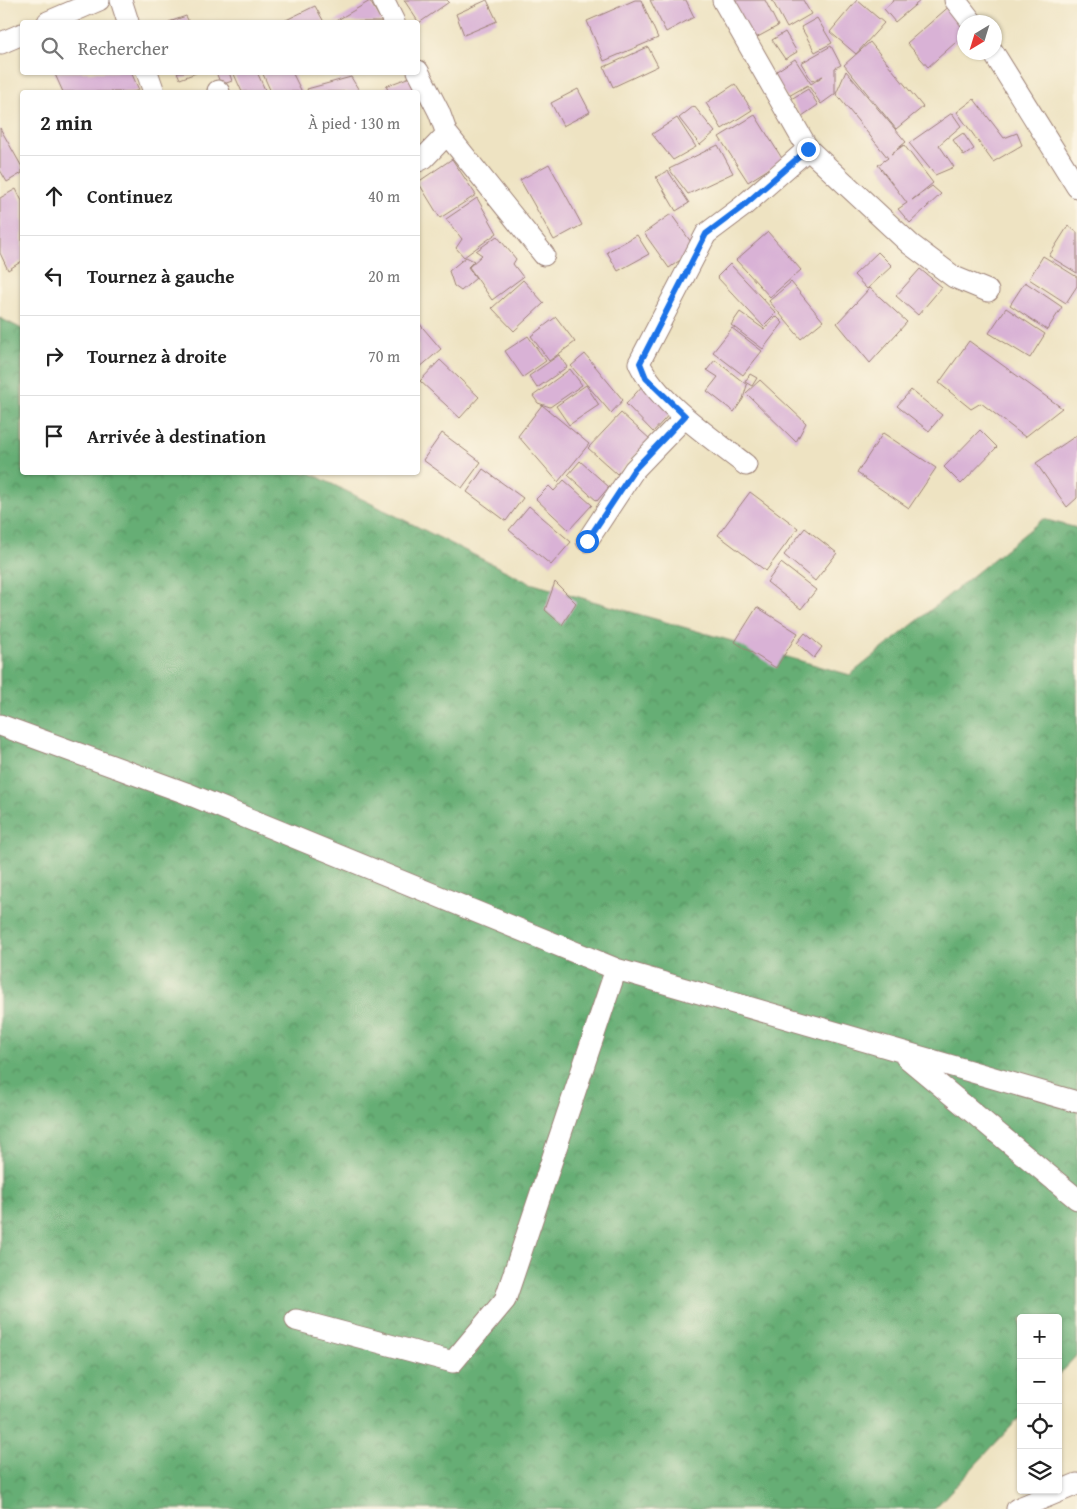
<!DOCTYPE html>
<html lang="fr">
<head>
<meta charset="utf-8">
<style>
	body { margin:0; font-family:"Gentium Book Plus",serif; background:#f6f6f6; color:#222 }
	.controls { position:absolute; right:15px; bottom:15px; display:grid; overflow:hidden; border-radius:5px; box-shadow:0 1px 4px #0004 }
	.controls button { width:45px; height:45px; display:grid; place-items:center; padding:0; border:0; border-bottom:1px solid #e0e0e0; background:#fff; color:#222; font:25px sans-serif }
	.compass { position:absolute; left:957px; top:15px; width:45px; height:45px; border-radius:50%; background:#fff; box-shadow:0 1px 4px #0004; rotate:218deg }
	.stop { position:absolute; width:15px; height:15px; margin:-11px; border:4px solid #1a73e8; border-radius:50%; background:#fff }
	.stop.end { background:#1a73e8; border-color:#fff; box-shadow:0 1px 5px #0008 }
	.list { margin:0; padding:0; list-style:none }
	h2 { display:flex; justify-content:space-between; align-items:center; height:65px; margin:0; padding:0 20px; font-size:21px }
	h2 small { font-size:16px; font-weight:400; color:#767676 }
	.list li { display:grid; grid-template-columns:32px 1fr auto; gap:15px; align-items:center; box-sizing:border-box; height:80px; padding:0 20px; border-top:1px solid #e0e0e0 }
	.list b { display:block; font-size:19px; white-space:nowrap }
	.list em { font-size:16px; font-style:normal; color:#767676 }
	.icon { flex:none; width:28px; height:28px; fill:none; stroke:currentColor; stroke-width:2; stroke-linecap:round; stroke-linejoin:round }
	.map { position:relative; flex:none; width:1077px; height:1509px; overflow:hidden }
	.search { position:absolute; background:#fff; box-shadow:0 1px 4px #0004; left:20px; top:20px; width:400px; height:55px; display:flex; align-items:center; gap:12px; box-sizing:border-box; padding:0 18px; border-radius:5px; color:#767676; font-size:19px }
	.panel { position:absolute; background:#fff; box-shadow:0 1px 4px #0004; left:20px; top:90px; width:400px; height:385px; border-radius:5px }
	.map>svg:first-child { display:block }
</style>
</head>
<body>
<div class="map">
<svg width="1077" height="1509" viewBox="0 0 1077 1509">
	<defs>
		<pattern id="forest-crowns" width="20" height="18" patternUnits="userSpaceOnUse" patternTransform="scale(1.25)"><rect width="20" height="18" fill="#66ae74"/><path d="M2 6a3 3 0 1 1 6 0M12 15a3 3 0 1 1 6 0" fill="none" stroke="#568d5f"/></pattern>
	</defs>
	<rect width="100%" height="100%" fill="#fcf5e5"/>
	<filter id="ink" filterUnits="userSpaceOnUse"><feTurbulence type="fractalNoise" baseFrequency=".02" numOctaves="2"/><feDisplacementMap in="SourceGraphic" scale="10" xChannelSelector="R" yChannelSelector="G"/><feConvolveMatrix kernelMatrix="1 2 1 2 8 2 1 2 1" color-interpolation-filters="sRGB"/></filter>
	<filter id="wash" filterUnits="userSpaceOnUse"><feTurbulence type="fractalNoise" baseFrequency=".0096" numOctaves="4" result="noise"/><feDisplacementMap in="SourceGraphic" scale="20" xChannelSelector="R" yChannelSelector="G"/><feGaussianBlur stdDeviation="1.12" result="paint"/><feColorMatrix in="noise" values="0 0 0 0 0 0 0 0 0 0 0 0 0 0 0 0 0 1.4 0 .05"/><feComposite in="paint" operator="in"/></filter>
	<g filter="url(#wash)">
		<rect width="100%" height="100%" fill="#eee3c2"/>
		<path fill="url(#forest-crowns)" stroke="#586650" d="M0,318L22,329V472L310,473L530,583L850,675L1043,519L1077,528V1355L1058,1375V1318H1021V1416L934,1509H0Z"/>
		<g id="blocks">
			<path fill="#d9b2d6" d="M404,0H447L449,2L419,23Z
				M487,0L497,21L464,35L456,14Z
				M635,0H641L658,38L604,61L587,21Z
				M650,0H686L694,17L666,32Z
				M735,0H765L778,26L752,40L733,1Z
				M772,0H803L811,14L787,28Z
				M857,0L884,23L856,54L830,32Z
				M894,0H921L895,22L884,9Z
				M370,1L382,22H334Z
				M952,4L964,22V35L928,67L907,43Z
				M315,6L324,22H282Z
				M186,16L189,22H169Z
				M817,18L832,43L815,52L801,27Z
				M785,32L797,52L785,59L772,40Z
				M870,42L923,107L896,129L844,65Z
				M831,46L841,65L835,68V94L821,104L808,85L787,97L772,74L795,59L811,84L823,76L812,81L801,63Z
				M648,47L658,66L613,87L604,67Z
				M846,71L906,142L891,154L904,145L933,183L912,200L932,186L941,194L910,223L898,209L907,203L878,165L888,158L836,94Z
				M54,72H131L139,90L133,92H63Z
				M177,72H196V73L180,79Z
				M216,72H229L232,81L221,85Z
				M233,72H257L266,92H242Z
				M262,72H292L302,92H271Z
				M351,77L360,92H308L307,89Z
				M410,77L417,92H389L386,86Z
				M735,84L752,110L722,129L706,103Z
				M578,89L590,112L563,126L551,103Z
				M808,89L818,105L802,116L791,99Z
				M974,99L1004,138L1017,133L1022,145L993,162L957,112Z
				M694,106L715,132L700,145L679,118Z
				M952,113L961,126L939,145L954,167L935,175L909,143Z
				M755,115L783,160L748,182L719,137Z
				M677,118L696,147L673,160L652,134Z
				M0,128L22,167V173L7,182L0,170Z
				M963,133L974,149L964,156L953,140Z
				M718,145L733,173L688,194L669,169Z
				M452,159L476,195L440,218L418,182Z
				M549,164L582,225L554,240L520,180Z
				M668,171L689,203L676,211L656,177Z
				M16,189L22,201V261L8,270L0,253V198Z
				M477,198L497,233L464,257L456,248L462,239L446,219Z
				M671,214L696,249L669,268L644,233Z
				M1068,226L1077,232V273L1049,256Z
				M768,232L801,270L770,297L736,260Z
				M637,235L649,254L618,271L607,252Z
				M497,236L516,259L513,264L523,277L492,300L469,267L482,255L476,251Z
				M878,252L892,266L867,289L854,275Z
				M1043,256L1077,277V286L1066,303L1029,279Z
				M466,257L474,261L468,267L476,278L461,291L454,286L449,271Z
				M730,264L776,313L763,326L717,277Z
				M920,269L942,287L918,315L896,296Z
				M523,280L544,303L514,331L492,308Z
				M791,282L823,321L801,339L769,301Z
				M1025,282L1062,307L1047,330L1010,305Z
				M870,288L907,322L870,363L837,323Z
				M1006,308L1045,334L1030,358L989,333Z
				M740,312L764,329L776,316L783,323L763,349L731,325Z
				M556,317L575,342L549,361L531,336Z
				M418,322L441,349L418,369Z
				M732,328L762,351L743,375L713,352Z
				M528,336L546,361L523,377L505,351Z
				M969,341L1062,408L1025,437L981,403L971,409L939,383Z
				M585,354L623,400L611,413L571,366Z
				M559,355L567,367L537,388L529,376Z
				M440,360L479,397L460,418L420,381Z
				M715,360L747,385L743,399L734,412L707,391L718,377L707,370Z
				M570,369L582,385L550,407L538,403L533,396Z
				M750,374L757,378L752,386L745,382Z
				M760,380L806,423L796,442L746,393Z
				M645,383L673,410L653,432L626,404Z
				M586,385L599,405L569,425L556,406Z
				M911,390L942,415L929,431L897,406Z
				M542,405L589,444L558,482L518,436Z
				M621,413L650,439L617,474L588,448Z
				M980,430L997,447L961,484L944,467Z
				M442,433L481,462L462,488L423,460Z
				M883,433L936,468L909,508L857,473Z
				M1077,435V498L1067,507L1036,463Z
				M580,461L609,487L597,501L568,475Z
				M483,469L523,498L506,521L467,492Z
				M564,480L592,505L569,530L536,499L549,486L554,491Z
				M750,492L798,528L766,571L718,535Z
				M529,506L571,542L551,565L509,530Z
				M805,528L837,553L815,581L784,555Z
				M781,563L816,590L801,609L767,582Z
				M555,582L576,603L562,625L545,610Z
				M757,607L798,633L776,668L735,642Z
				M805,633L822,647L814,658L797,643Z"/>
		</g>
	</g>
	<g filter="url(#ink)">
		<use href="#blocks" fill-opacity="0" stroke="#9c8176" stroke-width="1"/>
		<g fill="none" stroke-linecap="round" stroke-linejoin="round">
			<g stroke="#9c8176" stroke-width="23">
				<path id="street" d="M121,0L128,22
					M383,0L394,22
					M723,0L808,149L910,244L954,277L988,291
					M955,0L972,22
					M48,22L99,0
					M1,43L22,34
					M993,52L1077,187
					M418,71L439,112L447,134L424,158L418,161
					M147,72L154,92
					M218,91L219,92
					M447,134L544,255
					M746,465C712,438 658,403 639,363L706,234L742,207L808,149
					M587,541L634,470L685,417
					M0,725L186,793L616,969L1077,1102
					M906,1057L1077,1199
					M296,1320L453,1362L505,1300L616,969
					M1017,1509L1077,1484"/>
			</g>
			<use href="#street" stroke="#fff" stroke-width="21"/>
		</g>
	</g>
	<g fill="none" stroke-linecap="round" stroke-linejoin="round" filter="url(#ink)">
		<path stroke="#1a73e8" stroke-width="6" d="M587,541L634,470L685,416L646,378L640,363L706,234L742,207L808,149"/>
	</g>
</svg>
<div class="controls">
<button>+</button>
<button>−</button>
<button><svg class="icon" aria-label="locate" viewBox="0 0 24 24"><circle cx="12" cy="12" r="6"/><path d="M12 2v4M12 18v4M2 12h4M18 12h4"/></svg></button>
<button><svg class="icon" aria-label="layers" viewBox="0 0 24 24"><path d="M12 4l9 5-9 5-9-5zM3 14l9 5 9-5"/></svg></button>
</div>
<svg class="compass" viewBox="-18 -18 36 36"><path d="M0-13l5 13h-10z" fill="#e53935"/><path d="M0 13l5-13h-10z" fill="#767676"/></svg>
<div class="stop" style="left:587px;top:541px"></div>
<div class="stop end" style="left:808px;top:149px"></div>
<div class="search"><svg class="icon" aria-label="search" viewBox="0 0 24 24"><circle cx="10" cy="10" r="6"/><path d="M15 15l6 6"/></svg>Rechercher</div>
<section class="panel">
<h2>2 min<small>À pied · 130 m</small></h2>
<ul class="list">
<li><svg class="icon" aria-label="ahead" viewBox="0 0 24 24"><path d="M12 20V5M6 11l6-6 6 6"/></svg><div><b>Continuez</b></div><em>40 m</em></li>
<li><svg class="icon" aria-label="left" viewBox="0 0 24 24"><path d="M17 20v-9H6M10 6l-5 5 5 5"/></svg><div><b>Tournez à gauche</b></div><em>20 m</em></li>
<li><svg class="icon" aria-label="right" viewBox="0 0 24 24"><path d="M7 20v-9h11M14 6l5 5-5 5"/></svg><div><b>Tournez à droite</b></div><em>70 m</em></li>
<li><svg class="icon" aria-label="arrive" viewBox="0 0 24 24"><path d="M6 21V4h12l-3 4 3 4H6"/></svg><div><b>Arrivée à destination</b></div></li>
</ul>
</section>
</div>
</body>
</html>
